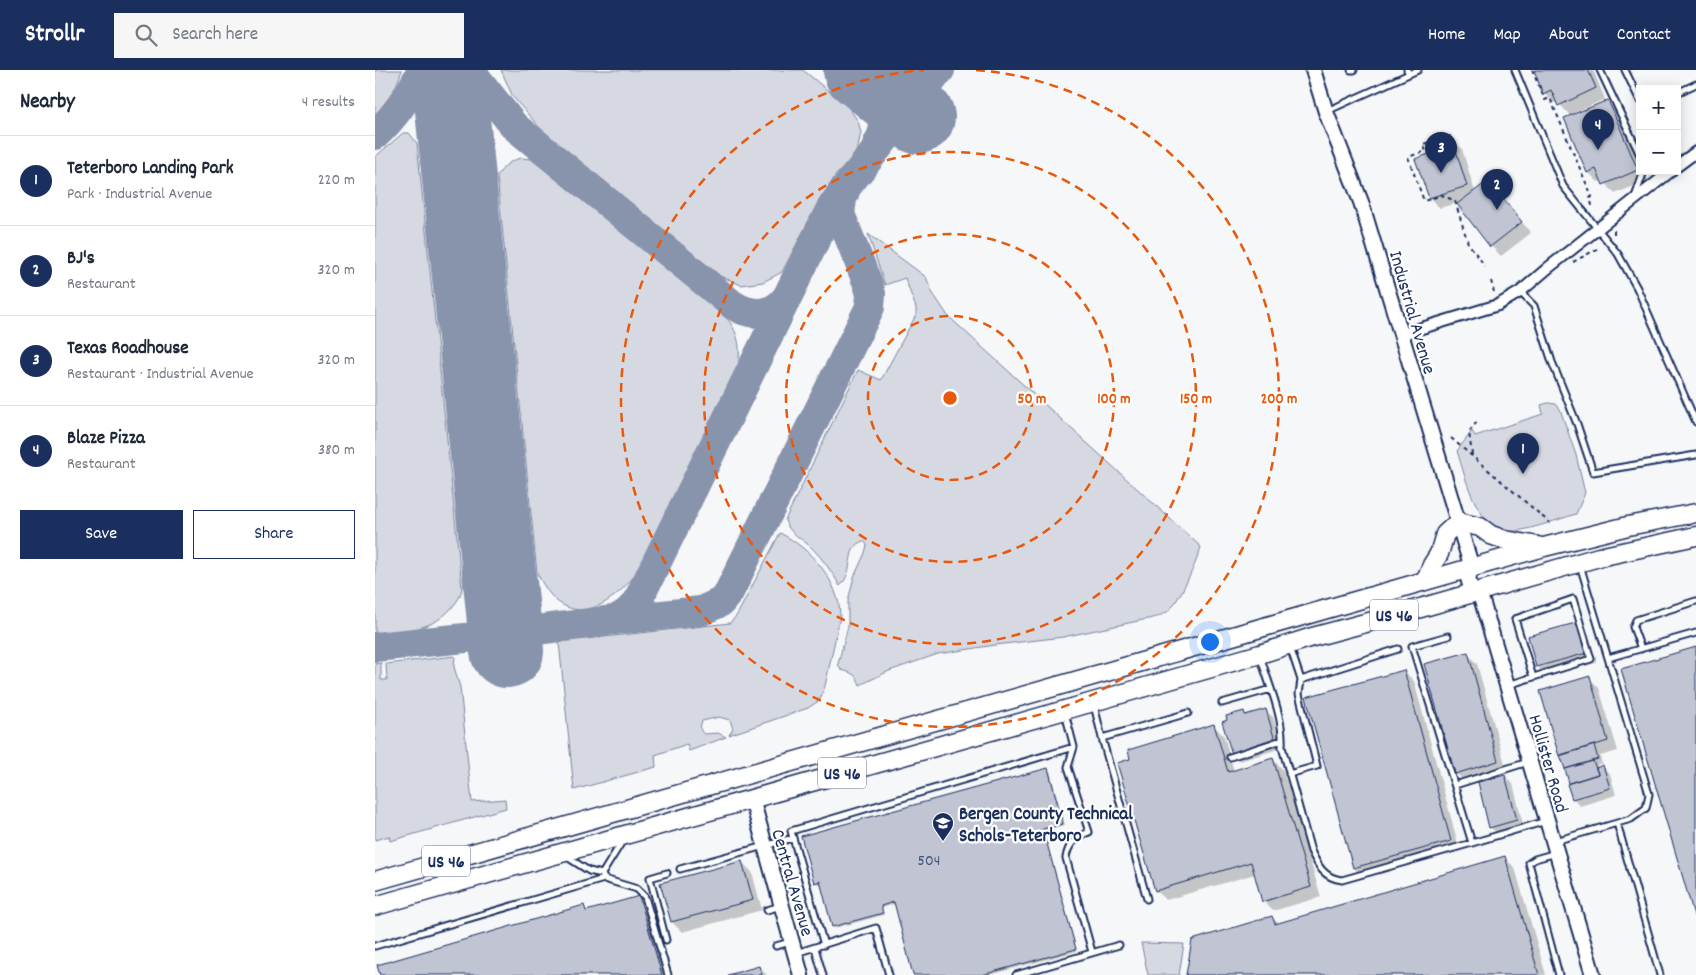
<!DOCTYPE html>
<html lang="en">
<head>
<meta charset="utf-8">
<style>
	body { margin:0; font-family:Dekko,sans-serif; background:#f6f6f7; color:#1f2937 }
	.controls { position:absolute; right:15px; top:15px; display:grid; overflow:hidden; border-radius:0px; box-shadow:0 2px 12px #0003 }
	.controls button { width:45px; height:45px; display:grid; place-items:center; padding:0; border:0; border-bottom:1px solid #e0e1e3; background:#fff; color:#1f2937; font:25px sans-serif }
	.you { position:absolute; left:834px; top:571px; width:18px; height:18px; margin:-12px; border:4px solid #fff; border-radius:50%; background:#1a73e8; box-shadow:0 0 0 8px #1a73e833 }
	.badge { display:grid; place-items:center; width:32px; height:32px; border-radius:50%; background:#1b2f5e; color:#fff; font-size:16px; font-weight:700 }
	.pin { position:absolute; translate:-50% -41px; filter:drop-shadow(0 1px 2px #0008) }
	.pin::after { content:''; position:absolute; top:26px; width:18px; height:15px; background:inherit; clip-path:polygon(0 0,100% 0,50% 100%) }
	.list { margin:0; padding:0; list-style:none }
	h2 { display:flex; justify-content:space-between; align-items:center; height:65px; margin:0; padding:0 20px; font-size:21px }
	h2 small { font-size:16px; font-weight:400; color:#747a83 }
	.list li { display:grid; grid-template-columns:32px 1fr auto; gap:15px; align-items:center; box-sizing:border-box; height:90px; padding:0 20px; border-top:1px solid #e0e1e3 }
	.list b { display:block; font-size:19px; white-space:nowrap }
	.list p { margin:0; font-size:16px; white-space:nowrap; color:#747a83 }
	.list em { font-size:16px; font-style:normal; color:#747a83 }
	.actions { display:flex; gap:10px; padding:15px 20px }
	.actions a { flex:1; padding:11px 0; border:1px solid #1b2f5e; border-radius:0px; text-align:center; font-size:18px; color:#1b2f5e }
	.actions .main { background:#1b2f5e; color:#fff }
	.icon { flex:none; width:28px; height:28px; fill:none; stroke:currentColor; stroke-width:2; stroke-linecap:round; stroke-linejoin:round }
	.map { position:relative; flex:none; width:1321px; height:905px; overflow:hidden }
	header { display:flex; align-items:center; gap:30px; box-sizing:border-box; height:70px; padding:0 25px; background:#1b2f5e; color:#fff }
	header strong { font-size:24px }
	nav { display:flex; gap:28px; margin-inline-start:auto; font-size:18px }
	.search { width:350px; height:45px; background:#f6f6f7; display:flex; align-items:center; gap:12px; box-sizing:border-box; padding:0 18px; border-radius:0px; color:#747a83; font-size:19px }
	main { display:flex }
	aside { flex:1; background:#fff }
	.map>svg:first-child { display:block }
</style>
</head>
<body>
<header>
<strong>Strollr</strong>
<div class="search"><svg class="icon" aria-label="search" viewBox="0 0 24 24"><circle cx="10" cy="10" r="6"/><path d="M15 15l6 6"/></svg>Search here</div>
<nav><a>Home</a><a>Map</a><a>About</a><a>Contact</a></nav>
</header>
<main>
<aside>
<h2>Nearby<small>4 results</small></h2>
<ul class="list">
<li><span class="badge">1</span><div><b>Teterboro Landing Park</b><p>Park · Industrial Avenue</p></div><em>220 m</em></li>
<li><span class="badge">2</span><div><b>BJ's</b><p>Restaurant</p></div><em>320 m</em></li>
<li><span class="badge">3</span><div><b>Texas Roadhouse</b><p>Restaurant · Industrial Avenue</p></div><em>320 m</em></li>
<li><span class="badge">4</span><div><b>Blaze Pizza</b><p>Restaurant</p></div><em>380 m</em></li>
</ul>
<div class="actions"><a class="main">Save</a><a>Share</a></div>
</aside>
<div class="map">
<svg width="1321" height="905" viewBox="0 0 1321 905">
	<rect width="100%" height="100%" fill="#f6f7f9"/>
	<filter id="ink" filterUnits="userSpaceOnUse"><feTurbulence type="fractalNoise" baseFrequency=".02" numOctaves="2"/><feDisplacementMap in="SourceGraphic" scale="10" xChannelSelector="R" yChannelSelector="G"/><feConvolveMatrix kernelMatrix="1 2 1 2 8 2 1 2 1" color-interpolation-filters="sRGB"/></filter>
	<g filter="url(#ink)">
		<path fill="#d6d9e2" stroke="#7884a0" d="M0,0H27C21,18 14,33 0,46Z
			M126,0H428L473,37L483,51L486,62L483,77L478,87L461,105L443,133L407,202L388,212L366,215L345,206L165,58L138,27Z
			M28,63H34L42,73L87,518C86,525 83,530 79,535C58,562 31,560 0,563V87Z
			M146,88L156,89L346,242C362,257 367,275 363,297L260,505C243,527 211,553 183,532C174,525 167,513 162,503L122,106C129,96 134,91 146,88Z
			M493,164L551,207L557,222L573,246L826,477C822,491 804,533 792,542C789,544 785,545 782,547L688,567L620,575L563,584L514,601L485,615C482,605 476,602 466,600L463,594L473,556V531L479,507L490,483L492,475L489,471C469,475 481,501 465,516C457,502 448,489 437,478C428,469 413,463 410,450L483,300L506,310L541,245V238L530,208L510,215Z
			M1173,333L1181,334L1185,339L1201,385L1210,423L1201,444C1181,450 1161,458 1141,461C1102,466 1091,408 1082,381L1097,361L1100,366L1168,344L1166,335Z
			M405,463C435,478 465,511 465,547L450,616L446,627L442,632L433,638L354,665L358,659L355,650L344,647L327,651C325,657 324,660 329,664L343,663L351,667L314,681L312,674L280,685L281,697L199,720L184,572L355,553L362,545Z
			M80,586L79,597L85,617L97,732L130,729L131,738L15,771L14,766L0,770V594L6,593V610H12L11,594Z
			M766,873L809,874L804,905H773Z"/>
		<path fill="#0003" d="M1160,0H1218L1230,29L1199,43L1200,45L1232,32L1242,42L1265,92V101H1269L1273,110L1240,124L1228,110L1223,112L1213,102L1196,47L1183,32L1179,33L1169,23Z
			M1077,69L1087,79L1100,122L1114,112L1156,163L1126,186L1116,176L1088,131L1065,138L1055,128L1061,83Z
			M1204,554L1214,564L1221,593L1172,606L1162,596Z
			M1092,583L1102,594L1132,701L1091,713L1081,703Z
			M1029,601L1039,611L1085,781L989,808L979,798Z
			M1214,608L1224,618L1243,681L1225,686L1227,694L1222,695L1223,698L1228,697L1235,704L1241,725L1205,736L1198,728L1196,714L1187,687Z
			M890,640L898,647L907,678L865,691L858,683L853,651L868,642L872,646Z
			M839,656L849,666L859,701L898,689L908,700L946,827L898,841L888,831L880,804L791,830L781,820L757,689Z
			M673,699L675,701L690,755L669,761L702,881L615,905H540L520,834L507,838L509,845L460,858L458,856L447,813L442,814L440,812Z
			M1130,706L1138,714L1149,758L1123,764L1115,757Z
			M1130,788L1140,798L1171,905H812L897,847L904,854Z
			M367,792L377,802L387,840L307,862L297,852Z
			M264,827L274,837L293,905H6L209,837L213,842Z
			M384,897L392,905H358Z"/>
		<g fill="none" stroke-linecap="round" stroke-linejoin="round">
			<path stroke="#8893ac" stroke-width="30" d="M95,0L139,56L358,235C377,247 399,246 412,227
				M493,7C509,28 517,50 502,75
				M0,65C20,47 35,24 47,0
				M239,550L326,541L346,532L354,522L495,237L496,224L493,214L465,144L467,129L471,118
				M0,577L130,564L239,550C253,544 259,537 266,524L456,138L473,115L565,0"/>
			<path stroke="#8893ac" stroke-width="74" d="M73,0L132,581
				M485,0L543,47"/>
		</g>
		<path fill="#c0c4d3" stroke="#1b2f5e" d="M1159,0H1213L1221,18L1183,36L1176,20L1168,24Z
			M1233,30L1263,100L1228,115L1221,99L1212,103L1189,48Z
			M1077,68L1092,116L1054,128L1040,89L1059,82L1057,74Z
			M1114,110L1147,152L1115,177L1082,134Z
			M1204,552L1212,583L1161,597L1153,566Z
			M1321,577V852L1246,599Z
			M1093,582L1123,691L1080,704L1049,594Z
			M1029,600L1076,771L978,798L931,627Z
			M1215,606L1233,671L1184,686L1165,621Z
			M891,639L900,671L857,684L847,652L852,650L851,646L869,641L870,645Z
			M839,654L853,702L898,688L936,817L887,832L876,792L780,821L742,693L755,689L753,680Z
			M1219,675L1223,689L1190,699L1185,685Z
			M1218,691L1223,704L1194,713L1190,699Z
			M1228,695L1235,718L1197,729L1192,714L1223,704L1221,698Z
			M673,698L688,754L668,759L701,879L607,905H538L519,832L506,836L508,843L457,857L445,811L439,813L426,766Z
			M1130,705L1142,750L1114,758L1103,712Z
			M1130,786L1164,905H811L817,870L897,846L900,854Z
			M367,791L378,830L296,852L285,813Z
			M264,826L287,905H5L2,895L209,835L211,841Z
			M384,896L387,905H353Z"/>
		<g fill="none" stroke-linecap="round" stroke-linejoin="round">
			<g stroke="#1b2f5e" stroke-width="9">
				<path id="lane" d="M976,0H979
					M1140,0L1188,116L1243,184L1262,218L1321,352
					M1225,0L1265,85
					M1250,0L1265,31
					M1034,4L1043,0
					M1302,23L1321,14
					M952,41L1034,4L1032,0
					M1260,127L1269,101
					M1145,222L1159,236L1177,292L1202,354L1218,402L1321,385
					M1205,495L1233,588L1321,563
					M1073,566L1037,576L1097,773L1171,751
					M1266,579L1258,557L1261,550L1321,531
					M886,588C894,616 909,647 907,677L936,781C943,796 949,808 967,810L1097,773
					M926,610L1023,579
					M1133,615L1216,589L1198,529L1140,549L1158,607
					M847,633L896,619
					M719,635L727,668L813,643
					M690,643L699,677L693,697L714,762C701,767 693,774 691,788L717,882
					M727,668L772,829
					M855,687L907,670
					M914,704L942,696L924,624L926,610L915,577
					M1080,715L1153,692
					M1242,753L1285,905
					M1180,771L1256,749L1271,738L1274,724L1233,588
					M1181,783L1160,789L1154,793L1184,905
					M192,787L214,801L227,804
					M305,799L418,768
					M229,809L262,819L270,827L293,905
					M392,840L406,836
					M291,870L275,808L292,803
					M449,875L416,761L699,677
					M0,876L229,809L227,804L248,770
					M401,876L415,872
					M440,878L448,905
					M421,883L501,858L514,905
					M641,905L744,875"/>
			</g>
			<g stroke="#1b2f5e" stroke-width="14">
				<path id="street" d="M1302,96L1321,82
					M1027,264L1123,235L1145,222L1173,198L1296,101"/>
			</g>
			<g stroke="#1b2f5e" stroke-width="18">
				<path id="secondary" d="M938,0L951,42L986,132L1097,498L1093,508L1096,519L1104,521L1218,905
					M377,729L426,905"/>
			</g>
			<g stroke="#1b2f5e" stroke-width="21">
				<path id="highway" d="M1050,511L1057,495L1064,484L1070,464L1083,452L1105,457L1116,465L1130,470L1163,476
					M0,811L1169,477L1253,456L1321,443
					M0,836L718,632L885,584L934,568L1028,543L1224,487L1321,466"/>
			</g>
			<path stroke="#1b2f5e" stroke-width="2" stroke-dasharray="4 4" stroke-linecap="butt" d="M1157,0L1170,30L1175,28L1217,127L1215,128L1218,139
				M1076,66L1048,74L1051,81L1033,87L1049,131L1067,125L1080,131L1093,173L1110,196
				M1239,164V159
				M1198,192L1222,179
				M1116,211L1119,222
				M1076,368L1175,453
				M1097,385L1094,362L1104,349"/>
			<use href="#lane" stroke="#fff" stroke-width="5"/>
			<use href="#street" stroke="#fff" stroke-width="10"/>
			<use href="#secondary" stroke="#fff" stroke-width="14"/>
			<use href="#highway" stroke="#fff" stroke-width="18"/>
		</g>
	</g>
	<g fill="none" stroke="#e8590c" stroke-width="2.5" stroke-dasharray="9 6">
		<circle cx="575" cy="328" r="82"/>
		<circle cx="575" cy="328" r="164"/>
		<circle cx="575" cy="328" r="246"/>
		<path d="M601 0A329 329 0 1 1 549 0"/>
	</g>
	<defs>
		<g id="school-pin" transform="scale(1.125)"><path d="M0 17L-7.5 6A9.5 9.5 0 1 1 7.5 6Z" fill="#1b2f5e" stroke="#fff"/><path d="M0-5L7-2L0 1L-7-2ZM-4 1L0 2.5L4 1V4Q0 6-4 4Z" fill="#fff"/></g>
	</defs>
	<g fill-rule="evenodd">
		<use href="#school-pin" x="568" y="753"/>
	</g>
	<g text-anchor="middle" stroke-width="4.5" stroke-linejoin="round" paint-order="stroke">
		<g font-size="16" fill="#44547b">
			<text x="554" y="795">504</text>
		</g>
		<g fill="#fff" stroke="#5f6d8e" stroke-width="1">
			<rect x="995" y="529.5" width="48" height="31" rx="4"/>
			<rect x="443" y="687.5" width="48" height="31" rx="4"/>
			<rect x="47" y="775.5" width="48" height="31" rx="4"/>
		</g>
		<g font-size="18" font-weight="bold" fill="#1b2f5e">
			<text x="1019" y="551">US 46</text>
			<text x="467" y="709">US 46</text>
			<text x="71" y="797">US 46</text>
		</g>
		<g font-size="19" fill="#1b2f5e" stroke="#fff">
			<text transform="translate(1039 242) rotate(74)" y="7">Industrial Avenue</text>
			<text transform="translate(1175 693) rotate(74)" y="7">Hollister Road</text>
			<text transform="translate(419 812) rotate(74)" y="7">Central Avenue</text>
		</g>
		<g font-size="19" font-weight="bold" fill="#1b2f5e" stroke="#fff" text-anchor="start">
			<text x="584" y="749">Bergen County Technical<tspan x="584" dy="22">Schols-Teterboro</tspan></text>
		</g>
	</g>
	<circle cx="575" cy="328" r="8" fill="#e8590c" stroke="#fff" stroke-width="2.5"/>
	<g font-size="15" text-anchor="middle" font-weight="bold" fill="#e8590c" stroke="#fff" stroke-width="4.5" stroke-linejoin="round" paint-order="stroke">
		<text x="657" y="333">50 m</text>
		<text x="739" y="333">100 m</text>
		<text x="821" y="333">150 m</text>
		<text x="904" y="333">200 m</text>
	</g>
</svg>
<div class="controls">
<button>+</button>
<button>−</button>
</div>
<div class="you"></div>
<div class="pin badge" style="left:1148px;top:404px">1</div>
<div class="pin badge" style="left:1122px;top:140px">2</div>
<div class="pin badge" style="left:1066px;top:103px">3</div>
<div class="pin badge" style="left:1223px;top:80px">4</div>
</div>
</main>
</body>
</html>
